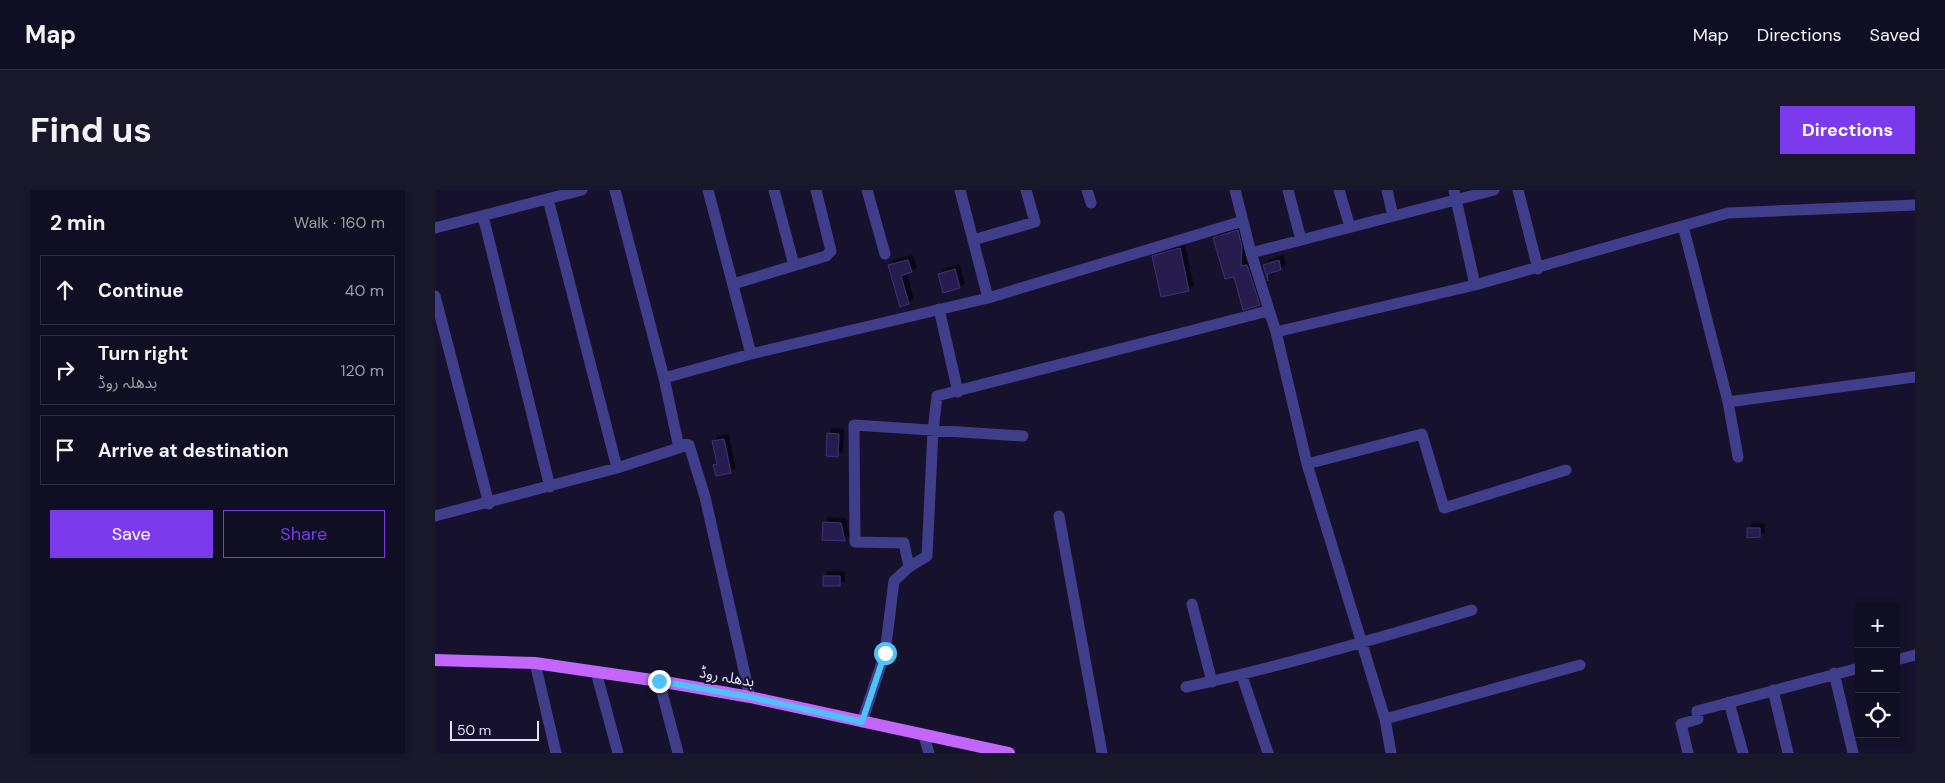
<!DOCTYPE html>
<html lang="en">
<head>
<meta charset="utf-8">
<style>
	body { margin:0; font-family:"DM Sans","Noto Sans Arabic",sans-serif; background:#19172a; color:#f1f3f6 }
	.controls { position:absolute; right:15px; bottom:15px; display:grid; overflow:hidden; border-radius:0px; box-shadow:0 2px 8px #0003 }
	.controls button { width:45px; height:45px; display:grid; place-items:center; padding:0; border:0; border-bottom:1px solid #302e40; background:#100e22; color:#f1f3f6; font:25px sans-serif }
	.scale { position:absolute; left:15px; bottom:12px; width:89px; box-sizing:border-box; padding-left:5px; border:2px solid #e1deff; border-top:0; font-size:14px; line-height:18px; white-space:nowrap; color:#e1deff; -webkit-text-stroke:4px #16122d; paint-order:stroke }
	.stop { position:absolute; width:15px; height:15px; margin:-11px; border:4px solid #4fc3f7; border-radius:50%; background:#fff }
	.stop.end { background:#4fc3f7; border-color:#fff; box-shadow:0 1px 5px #0008 }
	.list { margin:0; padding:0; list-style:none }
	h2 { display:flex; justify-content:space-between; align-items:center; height:65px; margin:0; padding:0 20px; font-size:21px }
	h2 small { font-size:16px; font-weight:400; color:#9c9ca5 }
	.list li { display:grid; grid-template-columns:32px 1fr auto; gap:15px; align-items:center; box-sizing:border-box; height:70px; margin:0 10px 10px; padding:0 10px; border:1px solid #302e40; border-radius:0px }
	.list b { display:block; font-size:19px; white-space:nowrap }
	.list p { margin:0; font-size:16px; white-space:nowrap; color:#9c9ca5 }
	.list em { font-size:16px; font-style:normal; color:#9c9ca5 }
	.actions { display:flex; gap:10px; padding:15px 20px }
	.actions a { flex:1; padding:11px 0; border:1px solid #7c3aed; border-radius:0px; text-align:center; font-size:18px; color:#7c3aed }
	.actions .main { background:#7c3aed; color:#fff }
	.icon { flex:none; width:28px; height:28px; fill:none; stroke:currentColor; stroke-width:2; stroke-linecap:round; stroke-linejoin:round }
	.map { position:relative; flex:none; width:1480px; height:563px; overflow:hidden; border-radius:0px }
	header { display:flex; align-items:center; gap:30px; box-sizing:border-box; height:70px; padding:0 25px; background:#100e22; border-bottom:1px solid #302e40 }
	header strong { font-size:24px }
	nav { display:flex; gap:28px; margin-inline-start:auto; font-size:18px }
	.intro { display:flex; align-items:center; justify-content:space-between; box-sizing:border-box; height:120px; padding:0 30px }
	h1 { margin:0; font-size:35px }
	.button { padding:12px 22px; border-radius:0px; background:#7c3aed; color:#fff; font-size:18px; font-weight:700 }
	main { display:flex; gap:30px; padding:0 30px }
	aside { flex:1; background:#100e22; border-radius:0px; box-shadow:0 2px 8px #0003 }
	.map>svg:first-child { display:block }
</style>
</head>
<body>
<header>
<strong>Map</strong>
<nav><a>Map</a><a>Directions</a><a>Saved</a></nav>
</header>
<div class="intro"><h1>Find us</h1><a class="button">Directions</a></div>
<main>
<aside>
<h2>2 min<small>Walk · 160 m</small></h2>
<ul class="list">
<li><svg class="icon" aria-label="ahead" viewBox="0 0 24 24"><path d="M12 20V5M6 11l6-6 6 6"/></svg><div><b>Continue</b></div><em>40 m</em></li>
<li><svg class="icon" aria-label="right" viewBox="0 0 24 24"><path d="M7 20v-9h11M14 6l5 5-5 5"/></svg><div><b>Turn right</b><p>بدھلہ روڈ</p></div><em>120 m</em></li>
<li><svg class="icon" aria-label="arrive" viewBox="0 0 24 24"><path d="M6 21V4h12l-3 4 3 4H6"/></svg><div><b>Arrive at destination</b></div></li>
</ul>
<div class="actions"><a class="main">Save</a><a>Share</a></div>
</aside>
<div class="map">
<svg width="1480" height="563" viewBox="0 0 1480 563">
	<defs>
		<filter id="shadow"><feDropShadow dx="4.5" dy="-4.5" stdDeviation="0" flood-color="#0009"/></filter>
	</defs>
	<rect width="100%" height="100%" fill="#16122d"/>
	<path fill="#271e4e" stroke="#3e3079" filter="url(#shadow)" d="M803,40L807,57L806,76L812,75L825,115L808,120L799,87L790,89L778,48Z
		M745,58L754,101L726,107L717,66Z
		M473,70L477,82L466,86L474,114L465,117L453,75Z
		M844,70L846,80L832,84L833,91L828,75Z
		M520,79L525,98L508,103L503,84Z
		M392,243L404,244L403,267L391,266Z
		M289,249L296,283L281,286L278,275L282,274L277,251Z
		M388,332L406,333L410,351L387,350Z
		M1312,338H1325V347L1312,348Z
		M388,386H405V396H388Z"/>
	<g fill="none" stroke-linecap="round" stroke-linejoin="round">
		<path stroke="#403e8b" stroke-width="11" d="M180,0L229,188L243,253L254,255L270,307L315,507
			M273,0L316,164
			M339,0L359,75
			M432,0L450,64
			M525,0L553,108
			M652,0L656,13
			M800,0L816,63L841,142L872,274L950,529L956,563
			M853,0L866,50
			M904,0L915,37
			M952,0L958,26
			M1019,0L1040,95
			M1083,0L1103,79
			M113,9L182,278
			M48,26L115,297
			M1248,36L1293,212L1303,267
			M0,38L147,0
			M538,50L600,32L591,0
			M816,63L1059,0
			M298,94L391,66L396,61L381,0
			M0,106L54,314
			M504,119L523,202
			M841,142L1040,95L1293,23L1480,15
			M229,188L316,164L553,108L808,31
			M1293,212L1480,187
			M872,274L987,244L1009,318L1131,280
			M0,326L182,278L253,255
			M624,326L667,563
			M474,377L469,353L420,352L419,235L588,246
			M757,414L777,492
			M1461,470L1480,465
			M100,473L121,563
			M161,482L183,563
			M1399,483L1418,563
			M807,486L833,563
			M224,491L243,563
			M751,497C848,476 942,449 1037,420
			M1338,500L1353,563
			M1294,512L1308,563
			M950,529L1145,475
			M427,532L450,463L459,391L474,377L492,366L498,241L502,206L833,121
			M489,546L494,563
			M1253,563L1246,534L1263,529L1262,521L1424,478"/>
		<path stroke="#c366fe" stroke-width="12" d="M0,470L100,473L224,491L315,507L574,563"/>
	</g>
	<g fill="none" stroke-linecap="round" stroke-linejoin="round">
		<path stroke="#4fc3f7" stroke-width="6" d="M224,491L315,507L427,532L450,463"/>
	</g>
	<g text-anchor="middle" stroke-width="4.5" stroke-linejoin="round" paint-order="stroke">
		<g font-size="15" fill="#e1deff" stroke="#16122d">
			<text transform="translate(292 487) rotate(10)" y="5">بدھلہ روڈ</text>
		</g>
	</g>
</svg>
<div class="controls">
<button>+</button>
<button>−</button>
<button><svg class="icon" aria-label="locate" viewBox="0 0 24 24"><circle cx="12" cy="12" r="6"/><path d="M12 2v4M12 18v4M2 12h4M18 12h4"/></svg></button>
</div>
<div class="scale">50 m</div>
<div class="stop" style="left:450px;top:463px"></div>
<div class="stop end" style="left:224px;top:491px"></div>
</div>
</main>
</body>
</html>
